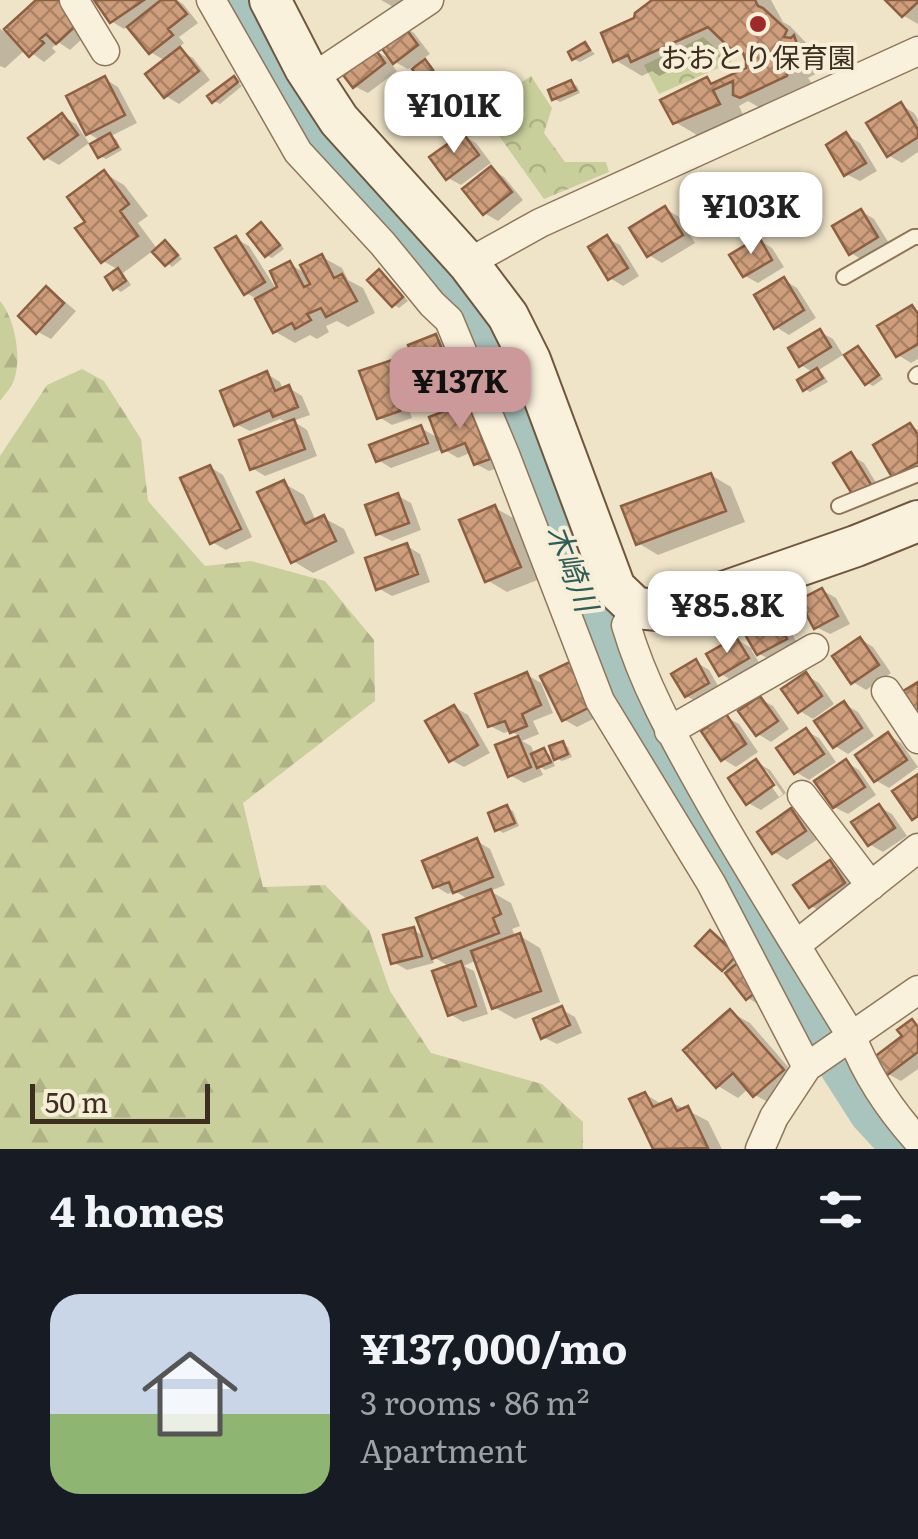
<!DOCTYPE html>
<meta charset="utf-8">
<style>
body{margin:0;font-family:Literata,"Noto Sans JP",serif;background:#20242c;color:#f1f3f6;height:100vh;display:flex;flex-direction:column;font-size:38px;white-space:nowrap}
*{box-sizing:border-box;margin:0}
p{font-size:32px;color:#9ea1a6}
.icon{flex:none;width:55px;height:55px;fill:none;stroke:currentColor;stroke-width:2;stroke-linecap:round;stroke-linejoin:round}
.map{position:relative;height:1149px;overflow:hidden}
.side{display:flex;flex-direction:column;background:#171b24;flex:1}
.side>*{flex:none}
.scale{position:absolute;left:30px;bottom:25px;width:180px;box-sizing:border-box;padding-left:10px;border:5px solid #3d2e20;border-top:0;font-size:28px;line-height:35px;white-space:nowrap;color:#3d2e20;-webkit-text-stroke:8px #f7eed8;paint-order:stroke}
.price{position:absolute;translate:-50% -85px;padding:0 22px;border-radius:20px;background:#fff;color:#222;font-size:32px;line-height:65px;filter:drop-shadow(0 2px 5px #0008)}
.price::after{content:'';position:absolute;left:50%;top:60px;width:30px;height:22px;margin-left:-15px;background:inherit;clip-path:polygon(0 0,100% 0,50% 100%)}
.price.current{background:#cc999b;color:#111}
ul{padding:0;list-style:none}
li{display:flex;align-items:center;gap:30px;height:250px;padding:0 50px}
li+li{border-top:2px solid #363941}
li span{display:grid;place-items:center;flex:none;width:280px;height:200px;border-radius:30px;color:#555}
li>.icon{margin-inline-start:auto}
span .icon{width:120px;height:120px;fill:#fffc;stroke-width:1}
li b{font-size:42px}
h2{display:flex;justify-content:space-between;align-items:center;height:120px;padding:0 50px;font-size:42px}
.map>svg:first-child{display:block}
.forest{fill:url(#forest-firs)}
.park{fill:url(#park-crowns)}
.shadow{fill:#0003;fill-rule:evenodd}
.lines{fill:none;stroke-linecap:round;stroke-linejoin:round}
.river{stroke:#a9c4bc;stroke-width:42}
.building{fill:url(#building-cross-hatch);stroke:#8d5f41;stroke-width:2.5}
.lane-casing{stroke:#8d765c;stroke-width:18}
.street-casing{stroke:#8d765c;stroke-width:31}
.secondary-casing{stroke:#6f573f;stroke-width:44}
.lane{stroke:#faf1dc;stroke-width:14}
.street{stroke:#faf1dc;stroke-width:28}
.secondary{stroke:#faf1dc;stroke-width:40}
.poi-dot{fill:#9e2a2b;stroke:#f7eed8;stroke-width:4}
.labels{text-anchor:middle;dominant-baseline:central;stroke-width:8;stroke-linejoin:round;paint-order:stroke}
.poi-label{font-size:28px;fill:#3d2e20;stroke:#f7eed8}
.water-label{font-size:30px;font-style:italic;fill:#2f5d5a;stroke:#f7eed8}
</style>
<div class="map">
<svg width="918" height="1149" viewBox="0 0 918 1149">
<defs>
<pattern id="forest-firs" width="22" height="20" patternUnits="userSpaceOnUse" patternTransform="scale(2.5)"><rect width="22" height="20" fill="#c9cf9b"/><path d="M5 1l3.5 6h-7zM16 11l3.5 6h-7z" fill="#aeb285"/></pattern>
<pattern id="park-crowns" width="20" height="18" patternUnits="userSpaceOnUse" patternTransform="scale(2.5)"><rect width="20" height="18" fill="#c9cf9b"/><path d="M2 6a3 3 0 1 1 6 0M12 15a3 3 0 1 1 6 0" fill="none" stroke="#aeb285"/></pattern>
<pattern id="building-cross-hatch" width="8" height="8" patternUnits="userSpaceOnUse" patternTransform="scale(2.5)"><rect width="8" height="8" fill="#cf9f7d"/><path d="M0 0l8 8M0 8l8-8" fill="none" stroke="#a98266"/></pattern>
</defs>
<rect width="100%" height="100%" fill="#f0e4c8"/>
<path class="forest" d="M0 301C15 319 22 357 14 380 12 387 4 395 0 401Z
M82 369 104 381 141 439 148 501 205 566 251 561 325 581 374 640 375 701 243 803 263 887 325 885 369 930 390 991 431 1053 542 1084 583 1122V1149H0V456L47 385Z"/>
<path class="park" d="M703 37 732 62 659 94 644 65Z
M531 76 552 108 544 133 565 162H606L609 172 544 199 480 109Z"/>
<path class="shadow" d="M40 0 92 30 70 50 58 42 52 48 56 52 44 62 26 49 5 68 0 66V29L5 32Z
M97 0H159L161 3 165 0H177L183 4 198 23 179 37 184 43 177 49 193 58 210 80 179 104 166 96V61L150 52 129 26 124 29 111 21Z
M381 0H403L397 9Z
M685 0H771L783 22 790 26 812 49 821 54 825 69 808 78 813 85 762 109 748 101 739 106 745 119 702 138 675 122 707 80 716 85 749 69 746 56 729 44 659 76 652 71 642 76 615 60Z
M889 0H918V24L904 16Z
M401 25 414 33 430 54 421 60 431 65 437 74 428 81 413 66 408 69 386 57 397 71 368 93 354 86 373 49 394 62Z
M585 45 595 54 580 62 574 59Z
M105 79 118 87 137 123 111 136 116 139 122 150 106 159 100 156 101 141 88 133Z
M234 79 242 86 220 104 214 101Z
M430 83 444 91 459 107 433 131 419 123Z
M571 83 577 86 580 93 560 102 554 99Z
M901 105 914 113 918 119V152L902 163 888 155Z
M62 116 76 124 89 143 59 165 45 157Z
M846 135 860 143 877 171 860 181 846 174Z
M463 136 476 143 491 163 461 185 448 178Z
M491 169 504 177 523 200 498 221 484 213Z
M104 173 124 185 148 216 138 223 158 250 171 247 182 259 172 267 154 250 123 273 131 285 121 292 115 288 119 270 103 261 88 222Z
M703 189 716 197 734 226 719 236 705 228Z
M666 209 679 217 695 243 662 263 649 255Z
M861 211 874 219 890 245 864 261 851 253Z
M262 225 267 228 284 249 272 258 266 255Z
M607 238 620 245 639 276 623 286 610 278Z
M236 239 249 246 282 298 290 264 308 275 322 257 342 268 348 280 363 288 375 313 348 327 337 321 326 326 329 332 317 339 310 335 295 343 274 331 259 300 246 293Z
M759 240 772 248 784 267 758 283 745 276Z
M385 276 408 301 399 308 394 305Z
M784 280 797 288 816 318 789 335 776 327Z
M46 289 59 297 76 311 51 339 38 332Z
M912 307 918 311V359L911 363 898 355Z
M820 332 833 339 843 355 817 371 823 374 828 382 810 392 805 389 814 373 801 365Z
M436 337 449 344 464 383 440 392 426 385Z
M858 349 864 352 883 379 873 386 867 383Z
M394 361 408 369 419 399 407 404 412 418 392 425 379 417Z
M267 374 280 382 283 390 289 388 302 396 310 415 293 421 307 430 317 456 265 476 252 468 289 424 280 419 250 431 236 424Z
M468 405 481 412 502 466 489 471 476 464 472 452 458 458 443 449 391 468 378 460 421 428 440 439Z
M910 426 918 430V477L908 483 894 475Z
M851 455 864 463 883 494 869 503 856 495Z
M210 467 223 475 252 537 226 550 212 542Z
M711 475 731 487 745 522 658 555 638 543Z
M283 483 304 495 316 521 324 518 344 529 355 553 313 573 293 561Z
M398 496 411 503 421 530 392 541 378 534Z
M495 508 515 519 540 579 507 592 487 580Z
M407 546 420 554 430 582 392 596 378 588Z
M822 590 836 598 850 624 830 634 816 627Z
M773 617 786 624 799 646 772 661 751 649 761 666 734 682 721 674 736 639 758 652Z
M860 639 873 647 891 673 866 690 853 682Z
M696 662 709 670 721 691 700 703 686 696Z
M527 675 541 683 553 713 533 721 539 734 522 741 531 746 535 755 544 751 550 755 555 766 545 770 539 766 543 775 524 783 510 775 499 746 521 737 510 731 504 733 490 726Z
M806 675 819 683 834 704 813 719 800 711Z
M543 677 603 714 577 727 563 719Z
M760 699 773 706 789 729 771 742 758 734Z
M844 704 858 712 874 736 848 754 835 746Z
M454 707 468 715 490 753 464 767 451 760Z
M726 717 739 724 758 752 736 767 723 759Z
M806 731 819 738 836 762 809 780 796 772Z
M888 735 901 743 918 767 889 788 875 780Z
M562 744 568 747 572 757 562 761 556 758Z
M756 762 770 770 786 793 761 810 748 803ZM760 770H766L783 794 779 797Z
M846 762 859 770 876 795 848 814 834 807Z
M879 807 892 814 907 836 883 852 869 844Z
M507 808 513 811 519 826 503 833 497 829Z
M791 811 805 819 818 839 787 860 774 852Z
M477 841 490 849 505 885 490 891 511 903 520 926 512 929 516 937 520 936 540 948 560 1002 515 1019 494 1007 477 960 464 966 474 971 488 1014 463 1022 450 1014V967L432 956 434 963 407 970 393 962 413 930 426 937 469 900 455 891 448 894 435 886Z
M830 863 843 870 857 891 824 913 811 906Z
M711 933 724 941 749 963 761 1006 748 998 730 972 724 969Z
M561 1009 575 1017 582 1033 557 1044 543 1037Z
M730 1012 750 1023 802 1083 775 1106 755 1095 749 1088 738 1098 718 1086Z
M912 1022 918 1026V1069L901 1081 888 1074Z
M645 1094 663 1105 671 1102 708 1121 722 1149H656L632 1101Z"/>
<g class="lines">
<path class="river" d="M234 0 288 102 364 209 389 224 424 260 468 312 504 385 531 462 592 615 655 754 824 1041 870 1113 903 1149"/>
</g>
<path class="building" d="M36 0H61L81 21 56 44 46 34 40 39 44 43 29 57 4 29Z
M94 0H144L110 23Z
M161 0H175L187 14 168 29 173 35 149 54 127 27Z
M652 0H755L758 6 763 8 787 30 784 37 791 38 794 35 800 53 784 62 787 68V76L740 98 733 95V81L713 90 720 104 673 124 660 100 707 77 711 84 746 68V61L743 53 734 52 708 27 631 62 628 55 613 62 601 33 634 18 635 13Z
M885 0H918V2L902 17Z
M401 22 418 45 393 64 376 40Z
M585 42 590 50 572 60 568 52Z
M373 46 385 63 353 88 340 71Z
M180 47 199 71 164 98 145 74Z
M425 59 433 70 421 80 412 69Z
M105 76 125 115 86 135 66 96Z
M234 76 238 82 212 103 207 96Z
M430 80 447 99 418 125 401 107Z
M571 80 576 90 552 100 548 90Z
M901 102 918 130V137L887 157 866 123Z
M62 113 78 135 44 159 28 138Z
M846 132 866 163 844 176 826 145Z
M110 133 118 147 98 158 90 144Z
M463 133 479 155 446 180 429 157Z
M491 166 512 192 483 215 462 189Z
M104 170 129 204 120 211 138 236 101 263 75 228 85 222 67 197Z
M703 186 723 219 704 230 684 198Z
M665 206 683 235 647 257 629 228Z
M861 209 878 237 849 255 832 226Z
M261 222 280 245 265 257 247 234Z
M607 235 628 268 608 280 588 247Z
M236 236 265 282 244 295 215 248Z
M759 237 772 260 743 277 729 255Z
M165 240 178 255 165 266 152 252Z
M322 254 334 278 342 274 357 301 326 317 321 308 307 314 311 320 295 329 292 323 273 333 255 299 277 287 270 271 290 261 304 287 310 284 300 265Z
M118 268 126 281 113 290 105 277Z
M379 269 403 297 392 307 367 280Z
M784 277 804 310 774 329 754 295Z
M46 286 64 303 36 334 18 316Z
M912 305 918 314V344L896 357 877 326Z
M820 329 831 347 799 367 788 348Z
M436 334 452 376 424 387 408 345Z
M858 346 879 375 865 385 844 355Z
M395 359 407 392 395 396 400 411 377 419 359 371Z
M817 368 823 378 803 391 797 380Z
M267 371 275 391 289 385 298 407 273 417 270 410 234 426 220 391Z
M468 402 490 459 474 465 465 443 442 452 429 417Z
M294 419 305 449 250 470 239 440Z
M910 423 918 435V462L892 477 873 445Z
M421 425 428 443 376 462 369 445Z
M851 452 872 486 854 497 833 463Z
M210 465 241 529 210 544 180 478Z
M711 473 726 511 636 545 621 506Z
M284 480 305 524 324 515 336 541 291 563 257 492Z
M398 493 409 523 376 535 365 505Z
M495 505 521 567 485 582 459 520Z
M407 543 418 574 376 590 365 558Z
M822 588 838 616 814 629 799 600Z
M773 614 787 639 757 655 743 631Z
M736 637 749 658 719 676 706 654Z
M860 637 879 665 851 684 832 656Z
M696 659 709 683 685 697 671 674Z
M570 662 592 706 562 721 540 676Z
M527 672 541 705 522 714 527 726 510 733 505 721 488 727 475 694Z
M806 672 822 696 798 713 781 689Z
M918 682V722L900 693Z
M760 696 778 721 756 736 738 711Z
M844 701 862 728 833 748 814 721Z
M454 705 478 745 449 762 425 721Z
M726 714 746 744 721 761 701 731Z
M806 728 824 754 794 774 776 748Z
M888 732 907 760 874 782 855 755Z
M518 736 531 767 508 777 495 745Z
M563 741 568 754 554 760 549 746Z
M544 748 551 762 537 768 531 754Z
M756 759 774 785 746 805 728 778Z
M846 759 865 787 833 808 814 781Z
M918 774V816L912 820 892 791Z
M879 804 895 828 868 846 851 822Z
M507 805 515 823 495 831 488 813Z
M791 808 806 831 772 854 757 832Z
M477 838 493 877 453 893 449 882 433 888 422 861Z
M830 860 845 883 809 908 793 885Z
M491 889 501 914 493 918 499 933 432 959 416 918Z
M414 927 422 956 391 964 383 935Z
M710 930 737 955 722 971 695 946Z
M520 933 541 991 492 1009 471 951Z
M461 961 476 1006 448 1016 432 971Z
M740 961 761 988 746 1000 725 973Z
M562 1006 570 1025 541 1039 533 1019Z
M730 1009 784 1070 753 1097 733 1073 716 1088 683 1050Z
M912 1019 918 1027V1052L886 1076 873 1058 902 1036 897 1030Z
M645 1092 653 1107 671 1099 677 1111 688 1106 708 1148 653 1149 629 1099Z"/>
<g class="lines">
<defs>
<path id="lane" d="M844 277 914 237H918
M916 376 918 374
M839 506 918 474"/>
<path id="street" d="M74 0 105 51
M211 0 298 152 383 244 432 304 449 320 506 457 600 701 711 883 807 1067
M311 79 429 0
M468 263 540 223 918 51
M636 608 626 625C645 690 679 747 712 806 757 884 805 960 852 1037 867 1076 890 1110 918 1141
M886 691 918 739
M669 731 814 648
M802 795 871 886
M796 945 918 848
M760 1149 774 1117 807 1067 918 990"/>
<path id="secondary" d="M270 0 305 68 339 120 468 263 508 316 530 360 615 588 636 608 669 611 856 546 918 521"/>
</defs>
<use href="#lane" class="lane-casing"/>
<use href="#street" class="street-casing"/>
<use href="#secondary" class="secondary-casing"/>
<use href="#lane" class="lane"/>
<use href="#street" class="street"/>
<use href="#secondary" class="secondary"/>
</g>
<circle class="poi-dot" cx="758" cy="24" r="10"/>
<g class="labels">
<g class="poi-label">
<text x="758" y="56">おおとり保育園</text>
</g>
<g class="water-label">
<text transform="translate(574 567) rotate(69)">木崎川</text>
</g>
</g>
</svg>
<div class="scale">50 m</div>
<b class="price" style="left:454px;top:156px">¥101K</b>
<b class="price" style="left:751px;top:257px">¥103K</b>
<b class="price current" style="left:460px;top:432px">¥137K</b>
<b class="price" style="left:727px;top:656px">¥85.8K</b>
</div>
<section class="side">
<h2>4 homes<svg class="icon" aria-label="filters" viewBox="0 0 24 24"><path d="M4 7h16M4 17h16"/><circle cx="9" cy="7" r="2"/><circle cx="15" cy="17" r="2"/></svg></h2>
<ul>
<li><span style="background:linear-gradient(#c9d6e8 60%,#8fb573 0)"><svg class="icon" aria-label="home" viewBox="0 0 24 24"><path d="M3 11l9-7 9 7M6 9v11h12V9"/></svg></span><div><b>¥137,000/mo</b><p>3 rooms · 86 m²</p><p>Apartment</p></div></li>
</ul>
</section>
